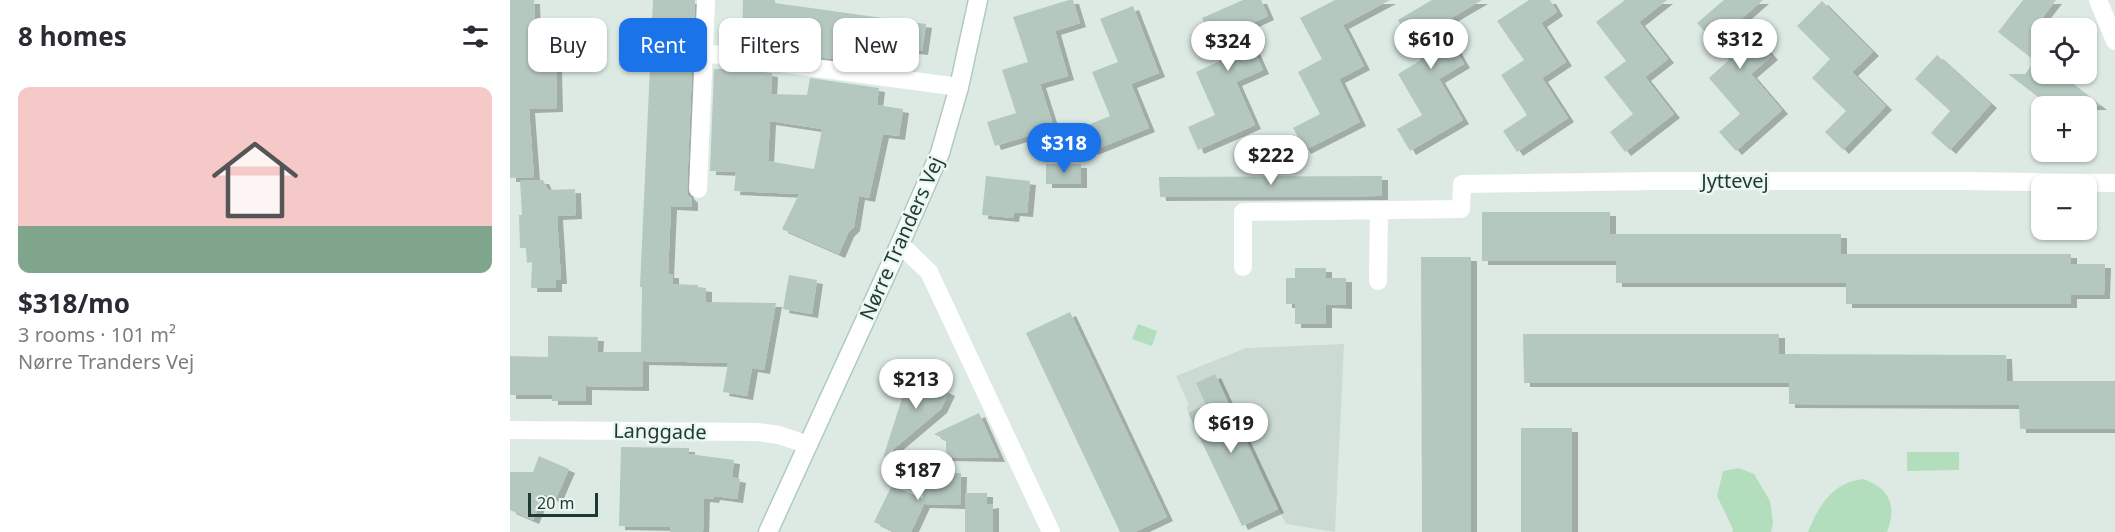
<!DOCTYPE html>
<meta charset="utf-8">
<style>
body{margin:0;font-family:"Noto Sans",sans-serif;background:#f2f2f3;color:#2b2b33;height:100vh;display:flex;flex-direction:column;font-size:22px;white-space:nowrap}
*{box-sizing:border-box;margin:0}
p{font-size:20px;color:#7c7c81}
.icon{flex:none;width:33px;height:33px;fill:none;stroke:currentColor;stroke-width:2;stroke-linecap:round;stroke-linejoin:round}
.map{position:relative;flex:1;overflow:hidden}
.details{display:flex;flex-direction:column;background:#fff;width:510px}
.details>*{flex:none}
.guide{position:absolute;left:18px;top:18px;width:570px;height:54px;display:flex;gap:12px}
.buttons{position:absolute;left:1521px;top:18px;display:grid;gap:12px}
.buttons a{display:grid;place-items:center;width:66px;height:66px;border-radius:12px;background:#fff;box-shadow:0 2px 4px #0004;font-size:30px}
.scale{position:absolute;left:18px;bottom:15px;width:70px;box-sizing:border-box;padding-left:6px;border:3px solid #1d3b32;border-top:0;font-size:16px;line-height:21px;white-space:nowrap;color:#1d3b32;-webkit-text-stroke:4px #edf7f2;paint-order:stroke}
.price{position:absolute;translate:-50% -51px;padding:0 14px;border-radius:21px;background:#fff;color:#222;font-size:20px;line-height:39px;filter:drop-shadow(0 2px 3px #0008)}
.price::after{content:'';position:absolute;left:50%;top:36px;width:18px;height:14px;margin-left:-9px;background:inherit;clip-path:polygon(0 0,100% 0,50% 100%)}
.price.current{background:#1a73e8;color:#fff}
ul{padding:0;list-style:none}
li{display:grid;align-content:center;gap:12px;height:318px;padding:0 18px}
li+li{border-top:2px solid #e1e1e2}
li span{display:grid;place-items:center;height:186px;border-radius:12px;color:#555}
li>.icon{margin-inline-start:auto}
span .icon{width:108px;height:108px;fill:#fffc;stroke-width:1}
li b{font-size:26px}
h2{display:flex;justify-content:space-between;align-items:center;height:72px;padding:0 18px;font-size:26px}
.pill{padding:0 21px;border-radius:12px;background:#fff;box-shadow:0 2px 4px #0004;font-size:21px;line-height:54px}
.pill.current{background:#1a73e8;color:#fff}
main{display:flex;flex:1;min-height:0}
.map>svg:first-child{display:block}
.built{fill:#cbdad3}
.green{fill:#b3debd}
.building{fill:#b5c8bf;fill-rule:evenodd;filter:url(#shadow)}
.lines{fill:none;stroke-linecap:round;stroke-linejoin:round}
.secondary-casing{stroke:#afcbc0;stroke-width:21}
.street{stroke:#fff;stroke-width:18}
.secondary{stroke:#fff;stroke-width:18}
.labels{text-anchor:middle;dominant-baseline:central;stroke-width:5;stroke-linejoin:round;paint-order:stroke}
.street-label{font-size:20px;fill:#1d3b32;stroke:#edf7f2}
</style>
<main>
<section class="details">
<h2>8 homes<svg class="icon" aria-label="filters" viewBox="0 0 24 24"><path d="M4 7h16M4 17h16"/><circle cx="9" cy="7" r="2"/><circle cx="15" cy="17" r="2"/></svg></h2>
<ul>
<li><span style="background:linear-gradient(#f6c9c9 75%,#7fa58c 0)"><svg class="icon" aria-label="home" viewBox="0 0 24 24"><path d="M3 11l9-7 9 7M6 9v11h12V9"/></svg></span><div><b>$318/mo</b><p>3 rooms · 101 m²</p><p>Nørre Tranders Vej</p></div></li>
</ul>
</section>
<div class="map">
<svg width="1605" height="532" viewBox="0 0 1605 532">
<defs>
<filter id="shadow"><feDropShadow dx="6" dy="4" stdDeviation="0" flood-color="#0004"/></filter>
</defs>
<rect width="100%" height="100%" fill="#ddeae4"/>
<path class="built" d="M834 344 825 532 776 524 757 487 722 504 676 407 679 405 666 376 736 348Z"/>
<path class="green" d="M628 324 647 331 642 346 622 339Z
M1397 452H1449V470L1397 471Z
M1229 468 1244 474 1260 501 1263 523 1261 532H1222L1223 529 1207 496 1213 471Z
M1353 479C1380 488 1387 506 1377 532H1298C1309 505 1322 483 1353 479Z"/>
<path class="building" d="M0 0H24L25 29H21L22 68 46 67 47 108 19 109 24 177 0 178Z
M143 0H185L177 189 178 195 182 199V207L161 206 158 274H163V284L188 285V287L196 288V302L266 303 254 370 242 368 237 396 213 392 218 363 133 361V387L76 386V401H42V395H0V356L38 357V336L88 337 87 352H131L132 287H130Z
M233 0H265V3L416 24 412 51 386 48 383 67 232 47Z
M559 0H563L570 23 545 31 558 76 530 84 544 128 485 146 477 122 506 113 492 70 518 62 503 17Z
M733 0H751L758 16 734 27 753 70 726 82 745 125 688 150 678 127 705 115 686 72 710 61 692 18Z
M825 0H880L833 25 854 66 829 79 850 122 795 150 783 128 810 114 788 72 812 59 790 18Z
M922 0H972L931 24 954 64 929 79 953 120 900 151 887 129 912 115 888 74 911 60 888 20Z
M1019 0H1040L1047 12 1031 23 1056 62 1032 78 1058 118 1007 152 993 131 1017 115 991 75 1014 60 987 21Z
M1115 0H1157L1129 22 1158 59 1135 77 1164 114 1115 152 1100 132 1123 114 1094 77 1116 61 1086 22Z
M1214 0H1253L1230 20 1262 56 1241 74 1272 110 1226 151 1209 132 1230 114 1199 78 1219 60 1187 23Z
M1513 0H1546L1532 18V74H1550L1591 106H1540L1498 74H1515L1525 61 1488 32Z
M1312 1 1363 52 1342 72 1376 106 1333 150 1315 132 1336 111 1302 78 1320 59 1287 26Z
M623 6 649 73 621 84 639 128 582 151 573 127 600 116 582 72 608 62 590 19Z
M1427 55 1481 104 1440 150 1421 133 1440 111 1405 79Z
M204 69H232L262 73 261 94 297 95 300 78 369 88 367 105 393 109 389 136 373 134 359 198 349 196 344 227 338 233 329 254 272 229 289 194 224 191 226 172 200 171ZM260 121 312 129 304 169 258 161Z
M536 164H571V184H536Z
M476 176 520 181 517 213 504 212 503 218 472 215Z
M872 176V196L650 197 649 177Z
M33 180 38 190 65 189 66 215 47 216 51 280H46V288H21L22 262 17 263 16 248H10L9 215H12L10 181Z
M972 212H1100V234H1331V254H1561V264H1595L1594 295H1561V304H1336V283H1106V261H972Z
M911 257H961V532H912Z
M785 268H816V278H836V305L816 304V324H785V304H776V278H785Z
M279 275 307 280 302 314 273 309Z
M560 312 657 517 625 532H610L516 333Z
M1013 334H1269V354L1496 355 1497 381H1605V429H1510L1509 405 1279 404V383H1014Z
M705 374 768 509 732 526 678 413 696 405 686 383Z
M404 375 439 392 431 409 373 458 395 389 397 390Z
M469 413 489 458 436 457V440L424 434Z
M1011 428H1062V532H1011Z
M111 447 179 448V454L224 460 222 477 230 479 227 499 204 496 203 499 194 498 193 532H160V527L109 526Z
M29 456 59 469 46 499 34 494 23 520 0 510V472H23Z
M417 473H451L450 505 414 504 401 532H385L364 522 382 485 413 499V475H417Z
M455 493H477V505L483 504V532H455Z"/>
<g class="lines">
<defs>
<path id="secondary" d="M258 532 390 244 430 153 449 87 468 0"/>
</defs>
<use href="#secondary" class="secondary-casing"/>
<path class="street" d="M1588 0 1605 41
M194 53 449 87
M188 189 196 0
M390 244 419 272 541 532
M733 267V212L951 209 952 184 1146 181H1454L1605 183
M868 281 869 210
M0 430 248 432 269 435 298 445"/>
<use href="#secondary" class="secondary"/>
</g>
<g class="labels">
<g class="street-label">
<text x="1225" y="180">Jyttevej</text>
<text transform="translate(391 238) rotate(-66)">Nørre Tranders Vej</text>
<text transform="translate(150 431) rotate(1)">Langgade</text>
</g>
</g>
</svg>
<div class="buttons">
<a><svg class="icon" aria-label="locate" viewBox="0 0 24 24"><circle cx="12" cy="12" r="6"/><path d="M12 2v4M12 18v4M2 12h4M18 12h4"/></svg></a>
<a>+</a>
<a>−</a>
</div>
<div class="scale">20 m</div>
<b class="price" style="left:921px;top:70px">$610</b>
<b class="price" style="left:1230px;top:70px">$312</b>
<b class="price" style="left:718px;top:72px">$324</b>
<b class="price current" style="left:554px;top:174px">$318</b>
<b class="price" style="left:761px;top:186px">$222</b>
<b class="price" style="left:406px;top:410px">$213</b>
<b class="price" style="left:721px;top:454px">$619</b>
<b class="price" style="left:408px;top:501px">$187</b>
<div class="guide">
<a class="pill">Buy</a>
<a class="pill current">Rent</a>
<a class="pill">Filters</a>
<a class="pill">New</a>
</div>
</div>
</main>
